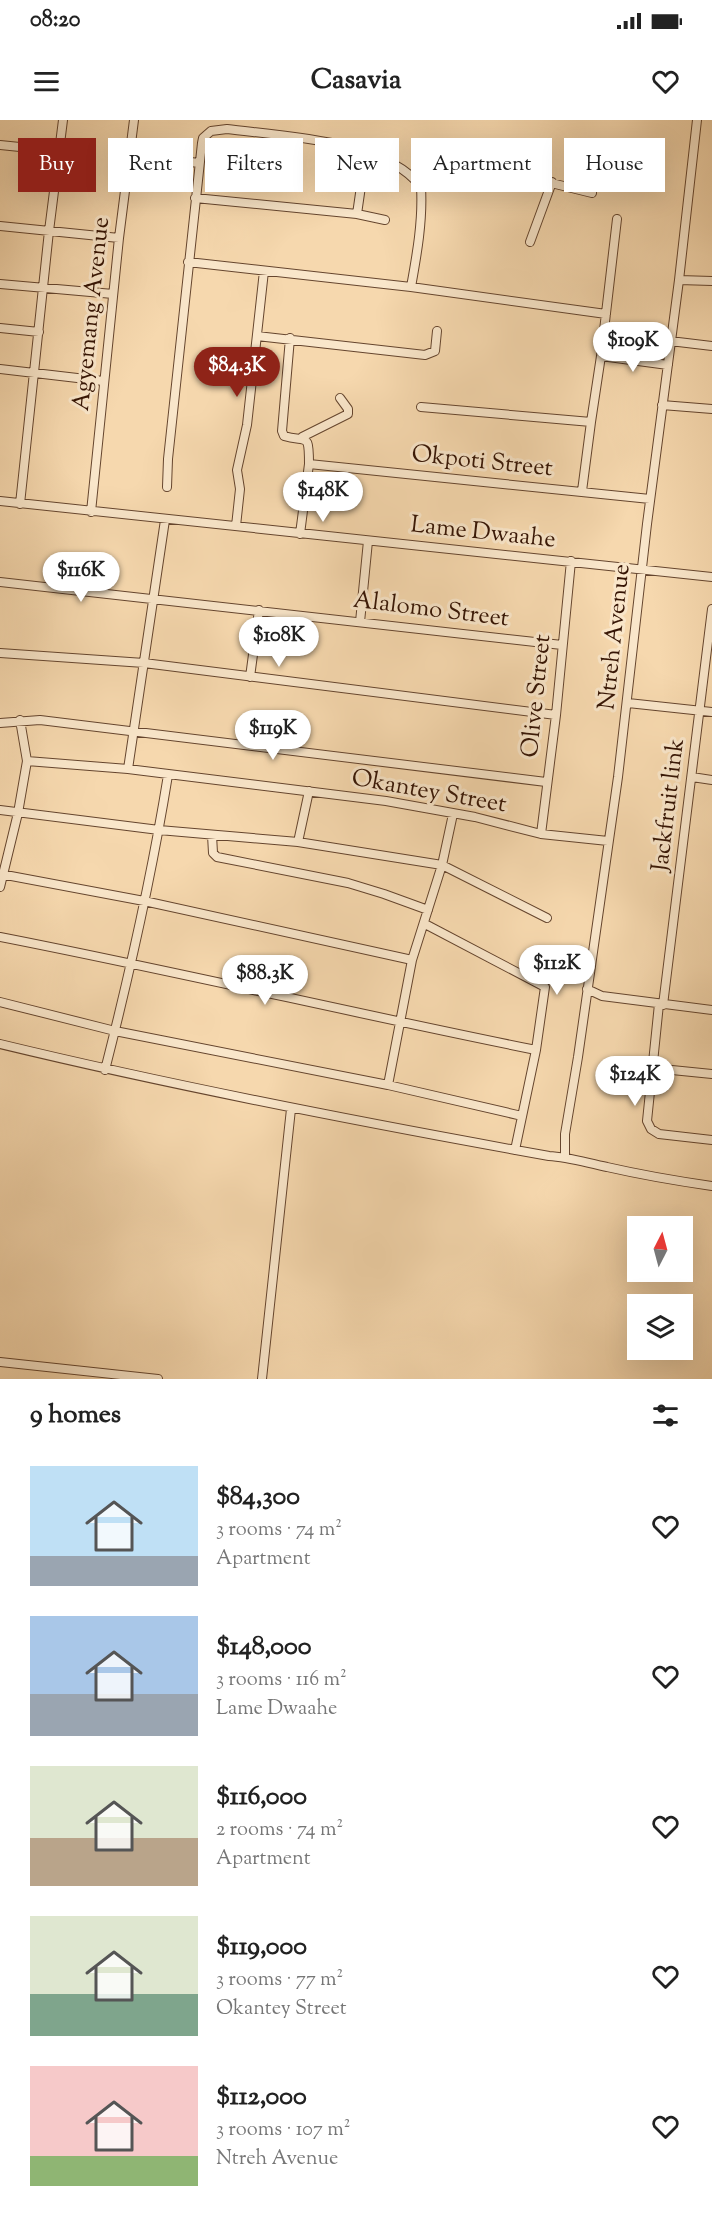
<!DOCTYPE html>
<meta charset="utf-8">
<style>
body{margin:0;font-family:"Sorts Mill Goudy",serif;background:#f6f6f6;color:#222;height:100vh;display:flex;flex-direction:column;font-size:22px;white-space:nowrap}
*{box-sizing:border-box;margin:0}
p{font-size:20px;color:#767676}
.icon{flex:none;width:33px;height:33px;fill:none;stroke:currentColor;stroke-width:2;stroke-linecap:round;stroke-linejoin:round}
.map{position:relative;height:1259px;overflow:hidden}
.panel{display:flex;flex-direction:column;background:#fff;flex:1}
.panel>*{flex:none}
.top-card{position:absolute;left:18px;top:18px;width:676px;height:54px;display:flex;gap:12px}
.needle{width:39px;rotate:6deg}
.tools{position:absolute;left:627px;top:1096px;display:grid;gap:12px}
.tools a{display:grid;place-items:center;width:66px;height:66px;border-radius:0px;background:#fff;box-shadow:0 6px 24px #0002;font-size:30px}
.price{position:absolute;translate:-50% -51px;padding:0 14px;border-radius:21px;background:#fff;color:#222;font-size:20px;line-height:39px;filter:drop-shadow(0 2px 3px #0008)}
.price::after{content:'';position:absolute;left:50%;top:36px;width:18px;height:14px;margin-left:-9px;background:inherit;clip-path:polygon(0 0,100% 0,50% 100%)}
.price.active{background:#8f2418;color:#fff}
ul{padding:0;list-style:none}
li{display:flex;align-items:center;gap:18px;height:150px;padding:0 30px}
li span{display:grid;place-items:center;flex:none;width:168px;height:120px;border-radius:0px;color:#555}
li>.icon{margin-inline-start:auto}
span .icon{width:72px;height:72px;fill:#fffc;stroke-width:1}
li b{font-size:26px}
h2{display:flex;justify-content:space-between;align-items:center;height:72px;padding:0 30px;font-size:26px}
.pill{padding:0 21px;border-radius:0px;background:#fff;box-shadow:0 6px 24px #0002;font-size:21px;line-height:54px}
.pill.active{background:#8f2418;color:#fff}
.status{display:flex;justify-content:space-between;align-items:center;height:42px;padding:0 30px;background:#fff;direction:ltr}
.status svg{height:16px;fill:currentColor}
header{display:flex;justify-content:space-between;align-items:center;height:78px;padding:0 30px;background:#fff;font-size:27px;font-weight:700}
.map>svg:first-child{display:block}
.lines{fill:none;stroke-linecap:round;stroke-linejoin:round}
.minor-casing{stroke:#65452e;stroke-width:10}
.minor{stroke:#f9e6ca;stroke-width:8}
.labels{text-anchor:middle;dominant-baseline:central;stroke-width:6;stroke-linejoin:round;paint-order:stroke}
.street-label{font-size:24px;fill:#351404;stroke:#f9e6ca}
</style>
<div class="status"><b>08:20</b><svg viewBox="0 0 49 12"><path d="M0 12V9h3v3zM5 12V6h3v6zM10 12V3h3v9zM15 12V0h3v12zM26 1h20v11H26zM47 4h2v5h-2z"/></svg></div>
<header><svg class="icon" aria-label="menu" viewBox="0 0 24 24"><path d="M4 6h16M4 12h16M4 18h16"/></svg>Casavia<svg class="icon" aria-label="heart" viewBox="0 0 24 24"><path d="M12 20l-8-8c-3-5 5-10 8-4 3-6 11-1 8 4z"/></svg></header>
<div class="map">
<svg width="712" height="1259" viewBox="0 0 712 1259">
<rect width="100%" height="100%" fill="#f6d8ae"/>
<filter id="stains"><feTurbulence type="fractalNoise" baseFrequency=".00333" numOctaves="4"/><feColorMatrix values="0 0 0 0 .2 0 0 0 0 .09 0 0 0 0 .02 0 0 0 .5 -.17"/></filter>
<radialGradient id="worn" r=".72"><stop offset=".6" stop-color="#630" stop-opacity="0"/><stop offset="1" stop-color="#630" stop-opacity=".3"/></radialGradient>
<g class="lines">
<defs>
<path id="minor" d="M0 25 59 31
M130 35 199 43
M421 67 501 60 535 59 592 73
M195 78 357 94 366 32
M357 94 385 100
M0 106 119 118
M530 122 552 62
M188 142 411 167 606 194
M679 160 712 161
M0 164 113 174
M0 208 39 212
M257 216 425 235 435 231 437 211
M290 218 282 311 284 316C307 323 309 311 309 344
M670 221 712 226
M601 236 668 245
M0 249 103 261
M662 285 712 289
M421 287 591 302
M302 317 348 294V289L340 278
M167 367 168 339 202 23 203 18 211 11 227 9C282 16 387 20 421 67 423 100 417 134 411 167
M582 371 591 302 601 236 617 99
M0 381 712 457
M20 384 49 111 63 0
M91 392 119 118 134 0
M236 406 240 369 237 350 247 305 264 151
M300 414 309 344 650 379
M0 462 562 525
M360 502 368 421
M0 533 144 543 556 595
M250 557 259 490
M628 583 712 592
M0 603 40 600 546 662
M27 641 128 649 386 681 475 697 541 714 608 721
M128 649 165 400
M692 657 712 660
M0 690 159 710 298 722 442 745 547 798
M541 714 556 595 571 441
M212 715 213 733 217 737 348 763 384 774 428 790
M298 722 309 671
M0 754 144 781 412 840
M0 767 18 693 27 641 20 600
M425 804 545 867 536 930 515 1030
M0 817C179 852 357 894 536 930
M587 869 602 876 712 890
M0 882 115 911 388 965 522 996
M659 884 647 1001 651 1009 659 1014 712 1020
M663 885 712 489
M0 924C182 968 365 1003 549 1036 568 1037 587 1043 607 1047 642 1055 677 1061 712 1066
M652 948 712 954
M105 950C130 852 152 754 168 655
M388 965 412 840 442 745 453 694
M565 1036V1014L578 937 618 657 647 404 679 160 697 0
M0 1242 158 1259
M262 1259 291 989"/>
</defs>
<use href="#minor" class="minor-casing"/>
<use href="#minor" class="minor"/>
</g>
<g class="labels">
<g class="street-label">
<text transform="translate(92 194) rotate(-84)">Agyemang Avenue</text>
<text transform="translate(482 342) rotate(6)">Okpoti Street</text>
<text transform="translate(483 413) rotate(6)">Lame Dwaahe</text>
<text transform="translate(431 490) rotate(7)">Alalomo Street</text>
<text transform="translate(615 517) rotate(-84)">Ntreh Avenue</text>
<text transform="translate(537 576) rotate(-84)">Olive Street</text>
<text transform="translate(429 672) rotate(10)">Okantey Street</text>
<text transform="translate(669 685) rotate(-83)">Jackfruit link</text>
</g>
</g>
<rect width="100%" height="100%" filter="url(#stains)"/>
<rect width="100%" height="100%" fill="url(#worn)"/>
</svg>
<div class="tools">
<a><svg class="needle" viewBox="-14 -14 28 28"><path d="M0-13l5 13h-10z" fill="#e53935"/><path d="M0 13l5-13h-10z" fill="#767676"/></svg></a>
<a><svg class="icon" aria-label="layers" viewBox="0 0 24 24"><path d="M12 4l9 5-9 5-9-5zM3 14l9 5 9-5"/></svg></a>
</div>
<b class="price" style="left:633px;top:253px">$109K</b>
<b class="price active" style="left:237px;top:278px">$84.3K</b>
<b class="price" style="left:323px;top:403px">$148K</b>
<b class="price" style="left:81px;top:483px">$116K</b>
<b class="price" style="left:279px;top:548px">$108K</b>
<b class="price" style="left:273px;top:641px">$119K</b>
<b class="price" style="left:557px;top:876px">$112K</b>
<b class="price" style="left:265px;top:886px">$88.3K</b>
<b class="price" style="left:635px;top:987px">$124K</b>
<div class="top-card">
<a class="pill active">Buy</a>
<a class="pill">Rent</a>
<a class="pill">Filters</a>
<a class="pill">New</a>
<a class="pill">Apartment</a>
<a class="pill">House</a>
</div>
</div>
<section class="panel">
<h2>9 homes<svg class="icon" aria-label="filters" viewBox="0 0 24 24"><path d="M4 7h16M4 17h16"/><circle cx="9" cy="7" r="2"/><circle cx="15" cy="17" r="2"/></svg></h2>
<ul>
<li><span style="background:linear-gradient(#bfe0f5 75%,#9aa5b1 0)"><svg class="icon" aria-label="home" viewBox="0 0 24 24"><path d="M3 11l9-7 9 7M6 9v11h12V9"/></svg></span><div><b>$84,300</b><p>3 rooms · 74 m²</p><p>Apartment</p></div><svg class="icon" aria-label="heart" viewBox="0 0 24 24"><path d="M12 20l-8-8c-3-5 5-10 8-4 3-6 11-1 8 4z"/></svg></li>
<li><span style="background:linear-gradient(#a9c7e8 65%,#9aa5b1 0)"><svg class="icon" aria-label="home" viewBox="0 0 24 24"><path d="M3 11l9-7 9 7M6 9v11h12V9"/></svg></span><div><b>$148,000</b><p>3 rooms · 116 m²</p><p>Lame Dwaahe</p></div><svg class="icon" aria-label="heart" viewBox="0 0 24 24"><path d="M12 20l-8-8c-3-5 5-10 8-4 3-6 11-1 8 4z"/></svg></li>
<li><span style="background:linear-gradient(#dfe7d0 60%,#b9a48a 0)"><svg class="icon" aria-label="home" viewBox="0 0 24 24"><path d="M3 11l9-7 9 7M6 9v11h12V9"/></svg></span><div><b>$116,000</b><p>2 rooms · 74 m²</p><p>Apartment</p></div><svg class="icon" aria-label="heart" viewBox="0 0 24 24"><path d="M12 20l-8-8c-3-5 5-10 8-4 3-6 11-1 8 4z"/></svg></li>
<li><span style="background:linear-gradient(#dfe7d0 65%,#7fa58c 0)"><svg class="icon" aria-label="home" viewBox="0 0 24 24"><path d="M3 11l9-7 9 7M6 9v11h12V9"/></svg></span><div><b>$119,000</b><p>3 rooms · 77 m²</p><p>Okantey Street</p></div><svg class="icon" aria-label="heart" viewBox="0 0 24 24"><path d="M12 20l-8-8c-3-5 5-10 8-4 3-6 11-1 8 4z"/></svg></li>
<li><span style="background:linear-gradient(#f6c9c9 75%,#8fb573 0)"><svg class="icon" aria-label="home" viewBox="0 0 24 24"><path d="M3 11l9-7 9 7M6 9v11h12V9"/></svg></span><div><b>$112,000</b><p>3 rooms · 107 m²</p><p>Ntreh Avenue</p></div><svg class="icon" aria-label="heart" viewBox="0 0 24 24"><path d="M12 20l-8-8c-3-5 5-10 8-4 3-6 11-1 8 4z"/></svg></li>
</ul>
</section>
